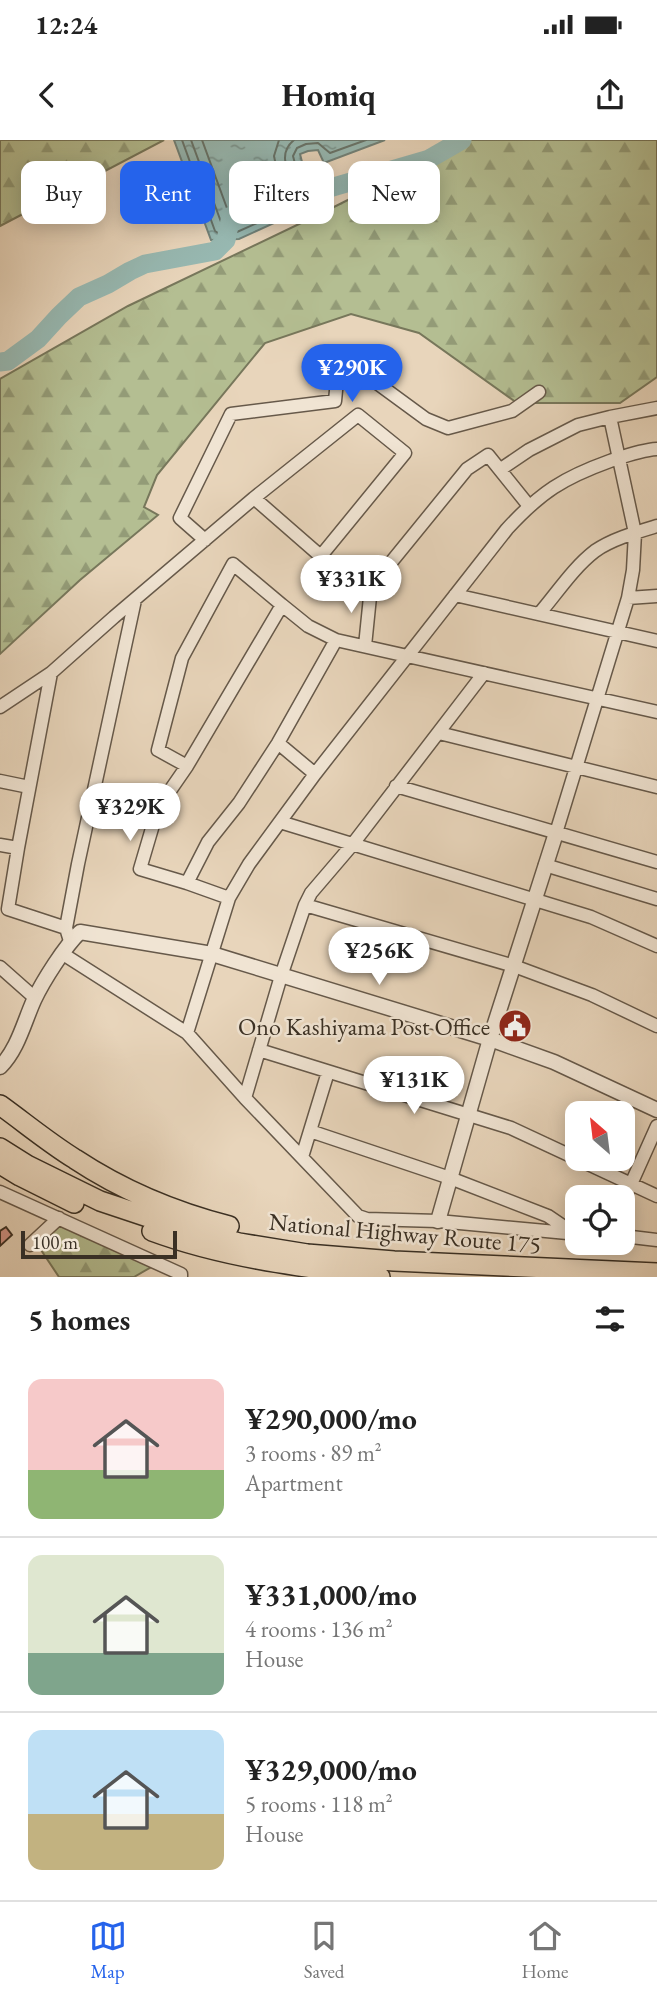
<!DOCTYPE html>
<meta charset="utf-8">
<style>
body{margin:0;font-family:"EB Garamond",serif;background:#f6f6f6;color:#222;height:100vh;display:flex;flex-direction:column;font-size:26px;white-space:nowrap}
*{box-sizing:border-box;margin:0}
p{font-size:23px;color:#767676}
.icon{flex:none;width:38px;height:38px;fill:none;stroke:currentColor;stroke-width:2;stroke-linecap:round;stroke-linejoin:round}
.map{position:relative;height:1137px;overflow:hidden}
.drawer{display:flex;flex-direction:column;background:#fff;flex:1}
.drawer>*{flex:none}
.hud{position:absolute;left:21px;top:21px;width:616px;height:63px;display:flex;gap:14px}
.needle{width:46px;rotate:332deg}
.controls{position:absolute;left:565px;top:961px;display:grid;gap:14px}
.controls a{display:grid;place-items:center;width:70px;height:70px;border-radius:14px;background:#fff;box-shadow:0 4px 18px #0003;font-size:35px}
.scale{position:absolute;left:21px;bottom:18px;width:156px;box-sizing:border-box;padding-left:7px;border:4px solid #3a3024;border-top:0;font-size:19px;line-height:24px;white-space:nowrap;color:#3a3024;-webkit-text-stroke:5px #f0e4d3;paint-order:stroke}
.price{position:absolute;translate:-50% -60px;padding:0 16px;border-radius:24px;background:#fff;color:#222;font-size:23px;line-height:46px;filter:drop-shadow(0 2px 4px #0008)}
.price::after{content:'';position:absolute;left:50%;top:42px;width:21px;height:16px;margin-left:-10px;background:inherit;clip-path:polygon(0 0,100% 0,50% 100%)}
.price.on{background:#2563eb;color:#fff}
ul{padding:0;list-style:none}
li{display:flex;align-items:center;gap:21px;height:175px;padding:0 28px}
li+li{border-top:2px solid #e0e0e0}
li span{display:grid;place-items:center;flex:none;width:196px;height:140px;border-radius:14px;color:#555}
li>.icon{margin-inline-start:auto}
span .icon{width:84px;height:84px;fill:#fffc;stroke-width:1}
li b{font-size:30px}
h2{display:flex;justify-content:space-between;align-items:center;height:84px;padding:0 28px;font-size:30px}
.tag{padding:0 24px;border-radius:14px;background:#fff;box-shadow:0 4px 18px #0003;font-size:24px;line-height:63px}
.tag.on{background:#2563eb;color:#fff}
.status{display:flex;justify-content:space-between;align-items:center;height:49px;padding:0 35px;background:#fff;direction:ltr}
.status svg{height:19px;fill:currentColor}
header{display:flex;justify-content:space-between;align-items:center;height:91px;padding:0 28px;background:#fff;font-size:32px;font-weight:700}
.tabs{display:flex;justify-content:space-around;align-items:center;height:98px;border-top:2px solid #e0e0e0;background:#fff;font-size:19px;color:#767676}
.tabs a{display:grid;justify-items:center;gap:4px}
.tabs .on{color:#2563eb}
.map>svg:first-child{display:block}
.forest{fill:url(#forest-firs);stroke:#77775b;stroke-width:2}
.water{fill:url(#water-ripples);stroke:#728279;stroke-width:2}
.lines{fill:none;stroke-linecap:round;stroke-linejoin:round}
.shore{stroke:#68746a;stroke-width:2}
.river{stroke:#97b8b1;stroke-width:19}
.building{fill:#d29588;stroke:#3a3024;stroke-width:2}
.minor-casing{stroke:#66594a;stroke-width:15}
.tertiary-casing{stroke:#66594a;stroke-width:17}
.trunk-casing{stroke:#3a3024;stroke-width:22}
.minor{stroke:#f0e4d3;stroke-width:12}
.tertiary{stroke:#f0e4d3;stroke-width:14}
.trunk{stroke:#e8d5bb;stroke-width:19}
.labels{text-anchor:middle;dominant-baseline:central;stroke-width:5;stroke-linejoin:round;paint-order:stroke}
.poi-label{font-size:24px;fill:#3a3024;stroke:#f0e4d3;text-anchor:end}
.street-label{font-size:24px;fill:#3a3024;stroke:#f0e4d3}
</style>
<div class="status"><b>12:24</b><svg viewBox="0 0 49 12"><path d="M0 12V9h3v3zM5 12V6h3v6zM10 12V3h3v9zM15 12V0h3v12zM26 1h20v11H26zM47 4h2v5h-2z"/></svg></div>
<header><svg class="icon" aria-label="back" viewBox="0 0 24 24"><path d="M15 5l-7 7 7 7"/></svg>Homiq<svg class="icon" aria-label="share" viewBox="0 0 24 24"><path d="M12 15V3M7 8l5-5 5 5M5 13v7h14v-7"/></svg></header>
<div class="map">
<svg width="657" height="1137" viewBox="0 0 657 1137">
<defs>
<pattern id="forest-firs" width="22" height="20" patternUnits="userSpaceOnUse" patternTransform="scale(1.75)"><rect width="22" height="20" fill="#b4be92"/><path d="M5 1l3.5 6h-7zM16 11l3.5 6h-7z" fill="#939b77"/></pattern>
<pattern id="water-ripples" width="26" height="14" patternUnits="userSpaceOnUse" patternTransform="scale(1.75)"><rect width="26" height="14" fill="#97b8b1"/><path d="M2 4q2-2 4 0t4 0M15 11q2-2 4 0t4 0" fill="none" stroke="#7c9690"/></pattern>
</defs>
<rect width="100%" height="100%" fill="#e8d5bb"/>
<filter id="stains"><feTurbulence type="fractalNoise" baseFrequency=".00286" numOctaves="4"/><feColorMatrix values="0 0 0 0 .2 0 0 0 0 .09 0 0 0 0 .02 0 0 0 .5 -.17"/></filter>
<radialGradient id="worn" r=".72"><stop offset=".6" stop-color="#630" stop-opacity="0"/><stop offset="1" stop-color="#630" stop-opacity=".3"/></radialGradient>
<path class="forest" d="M0 0H164L0 86Z
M467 0H657V237L620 263H517L419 193 351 174 265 203 157 335 144 367 158 375 80 440 0 514V239L128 166 322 73Z
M55 1083 153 1126 134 1137H59L35 1101Z"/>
<path class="water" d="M174 0H385L324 23 318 10 308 11 300 14 306 38 312 41 317 57 307 68 239 99 211 100Z"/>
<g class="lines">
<path class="shore" d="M182 0 215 91 218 93 237 92 304 62 309 54 307 47 299 39 293 16 297 8 306 4 318 3 330 13 366 0
M191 0 221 82 224 84 235 83 297 55C293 38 274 16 294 0
M202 0 228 71 232 73 281 50 274 16 279 0"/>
<path class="river" d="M291 49 316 52 429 19 462 0
M0 222 8 221 38 199 59 176 79 157 108 144 130 131 145 124 215 111 226 100 231 76"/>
</g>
<path class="building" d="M6 1087 12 1095 0 1106V1091Z"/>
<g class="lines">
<defs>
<path id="minor" d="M501 329 529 310 578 285 610 277
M254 358 332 426 371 447 467 329 488 315 529 366
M205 400 180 378 231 274 335 261 337 240 348 234 366 235 426 279 448 288 512 271 539 252
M455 455 657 501
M628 458 657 456
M539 474C557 453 573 428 595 411 612 399 637 392 657 386
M365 506 371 447
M51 533 18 708 8 769 66 788
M0 567 51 533 114 477 254 358 358 275 405 313 320 417
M439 593 657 647
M278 603 315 634
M187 626 158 610 182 518 233 424 282 465
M0 641 29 647
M396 646 657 722
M280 682 591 777 657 806
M556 693 628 458 633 430 635 393 610 277 657 268
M0 705 18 708
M545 725 657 759
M187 743 140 729 158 668 187 626 282 465 308 486 336 500 657 572
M229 758 187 743 208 702 239 663 278 603 336 500
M305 765 514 826 592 855 657 886
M70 801 66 788 78 724 135 460
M63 814 187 893 245 958 358 1076 367 1079 438 1081 578 1094
M0 827 35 858
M187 893 229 758 249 724 315 634 507 389C541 352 563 338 610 321 625 316 641 310 657 309
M259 910 511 988 657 1056
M245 958 281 836 305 765 311 753 352 705 484 533
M310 991 450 1038 548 1076 573 1093
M302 1017 328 932
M0 1052 181 1134V1137
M623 1062 657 986
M623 1096 657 1100
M30 1105 59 1078"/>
<path id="tertiary" d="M0 927C18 909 24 882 34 860 43 841 65 806 80 792L212 814 490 899 554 922 657 970
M438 1081 490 899 556 693"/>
<path id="trunk" d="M0 965C25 983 49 1003 75 1019 122 1050 174 1072 229 1086
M0 1008 27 1025 100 1061 172 1085 239 1103 307 1114 394 1121 657 1133
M0 1024 20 1036 74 1063
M152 1091C225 1118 303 1127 380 1137"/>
</defs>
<use href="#minor" class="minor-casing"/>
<use href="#tertiary" class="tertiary-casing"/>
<use href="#trunk" class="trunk-casing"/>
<use href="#minor" class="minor"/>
<use href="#tertiary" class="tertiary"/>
<use href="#trunk" class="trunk"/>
</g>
<defs>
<symbol id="civic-disc" viewBox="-11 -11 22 22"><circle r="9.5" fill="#8f2418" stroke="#f0e4d3"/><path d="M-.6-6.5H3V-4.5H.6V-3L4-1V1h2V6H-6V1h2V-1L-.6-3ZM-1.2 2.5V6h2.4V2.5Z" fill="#fff"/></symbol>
</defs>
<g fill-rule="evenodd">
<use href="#civic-disc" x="496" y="867" width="38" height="38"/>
</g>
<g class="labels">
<g class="poi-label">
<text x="490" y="886">Ono Kashiyama Post Office</text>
</g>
<g class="street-label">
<text transform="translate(405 1093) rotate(5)">National Highway Route 175</text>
</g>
</g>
<rect width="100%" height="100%" filter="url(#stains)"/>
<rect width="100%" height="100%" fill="url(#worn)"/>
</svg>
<div class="controls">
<a><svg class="needle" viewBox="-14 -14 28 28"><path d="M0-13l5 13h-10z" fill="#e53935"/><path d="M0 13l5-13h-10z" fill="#767676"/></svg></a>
<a><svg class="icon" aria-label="locate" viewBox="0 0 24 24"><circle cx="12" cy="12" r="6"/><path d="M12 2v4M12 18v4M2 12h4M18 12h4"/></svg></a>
</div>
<div class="scale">100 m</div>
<b class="price on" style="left:352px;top:264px">¥290K</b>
<b class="price" style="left:351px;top:475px">¥331K</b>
<b class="price" style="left:130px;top:703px">¥329K</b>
<b class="price" style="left:379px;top:847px">¥256K</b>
<b class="price" style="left:414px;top:976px">¥131K</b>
<div class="hud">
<a class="tag">Buy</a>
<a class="tag on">Rent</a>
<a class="tag">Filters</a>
<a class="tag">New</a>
</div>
</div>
<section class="drawer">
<h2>5 homes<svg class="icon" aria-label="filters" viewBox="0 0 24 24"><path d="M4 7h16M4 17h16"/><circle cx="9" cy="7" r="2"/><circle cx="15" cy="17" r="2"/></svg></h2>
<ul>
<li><span style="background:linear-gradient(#f6c9c9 65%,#8fb573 0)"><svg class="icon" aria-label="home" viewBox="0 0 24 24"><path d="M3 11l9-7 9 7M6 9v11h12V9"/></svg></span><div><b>¥290,000/mo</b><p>3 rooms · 89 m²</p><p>Apartment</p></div></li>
<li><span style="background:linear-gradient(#dfe7d0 70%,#7fa58c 0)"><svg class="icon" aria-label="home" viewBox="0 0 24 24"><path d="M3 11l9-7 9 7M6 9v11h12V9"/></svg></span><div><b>¥331,000/mo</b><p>4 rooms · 136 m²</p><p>House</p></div></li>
<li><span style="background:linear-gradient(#bfe0f5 60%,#c2b280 0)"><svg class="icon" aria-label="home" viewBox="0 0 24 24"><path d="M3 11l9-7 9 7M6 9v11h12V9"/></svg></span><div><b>¥329,000/mo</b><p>5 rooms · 118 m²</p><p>House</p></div></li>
</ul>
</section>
<nav class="tabs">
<a class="on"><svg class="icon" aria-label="map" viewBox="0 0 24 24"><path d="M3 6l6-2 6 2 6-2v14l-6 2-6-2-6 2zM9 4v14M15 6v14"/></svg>Map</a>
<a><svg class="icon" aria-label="saved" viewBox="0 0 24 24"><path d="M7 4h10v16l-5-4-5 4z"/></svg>Saved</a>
<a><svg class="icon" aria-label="home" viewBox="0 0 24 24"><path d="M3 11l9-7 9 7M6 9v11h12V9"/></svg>Home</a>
</nav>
